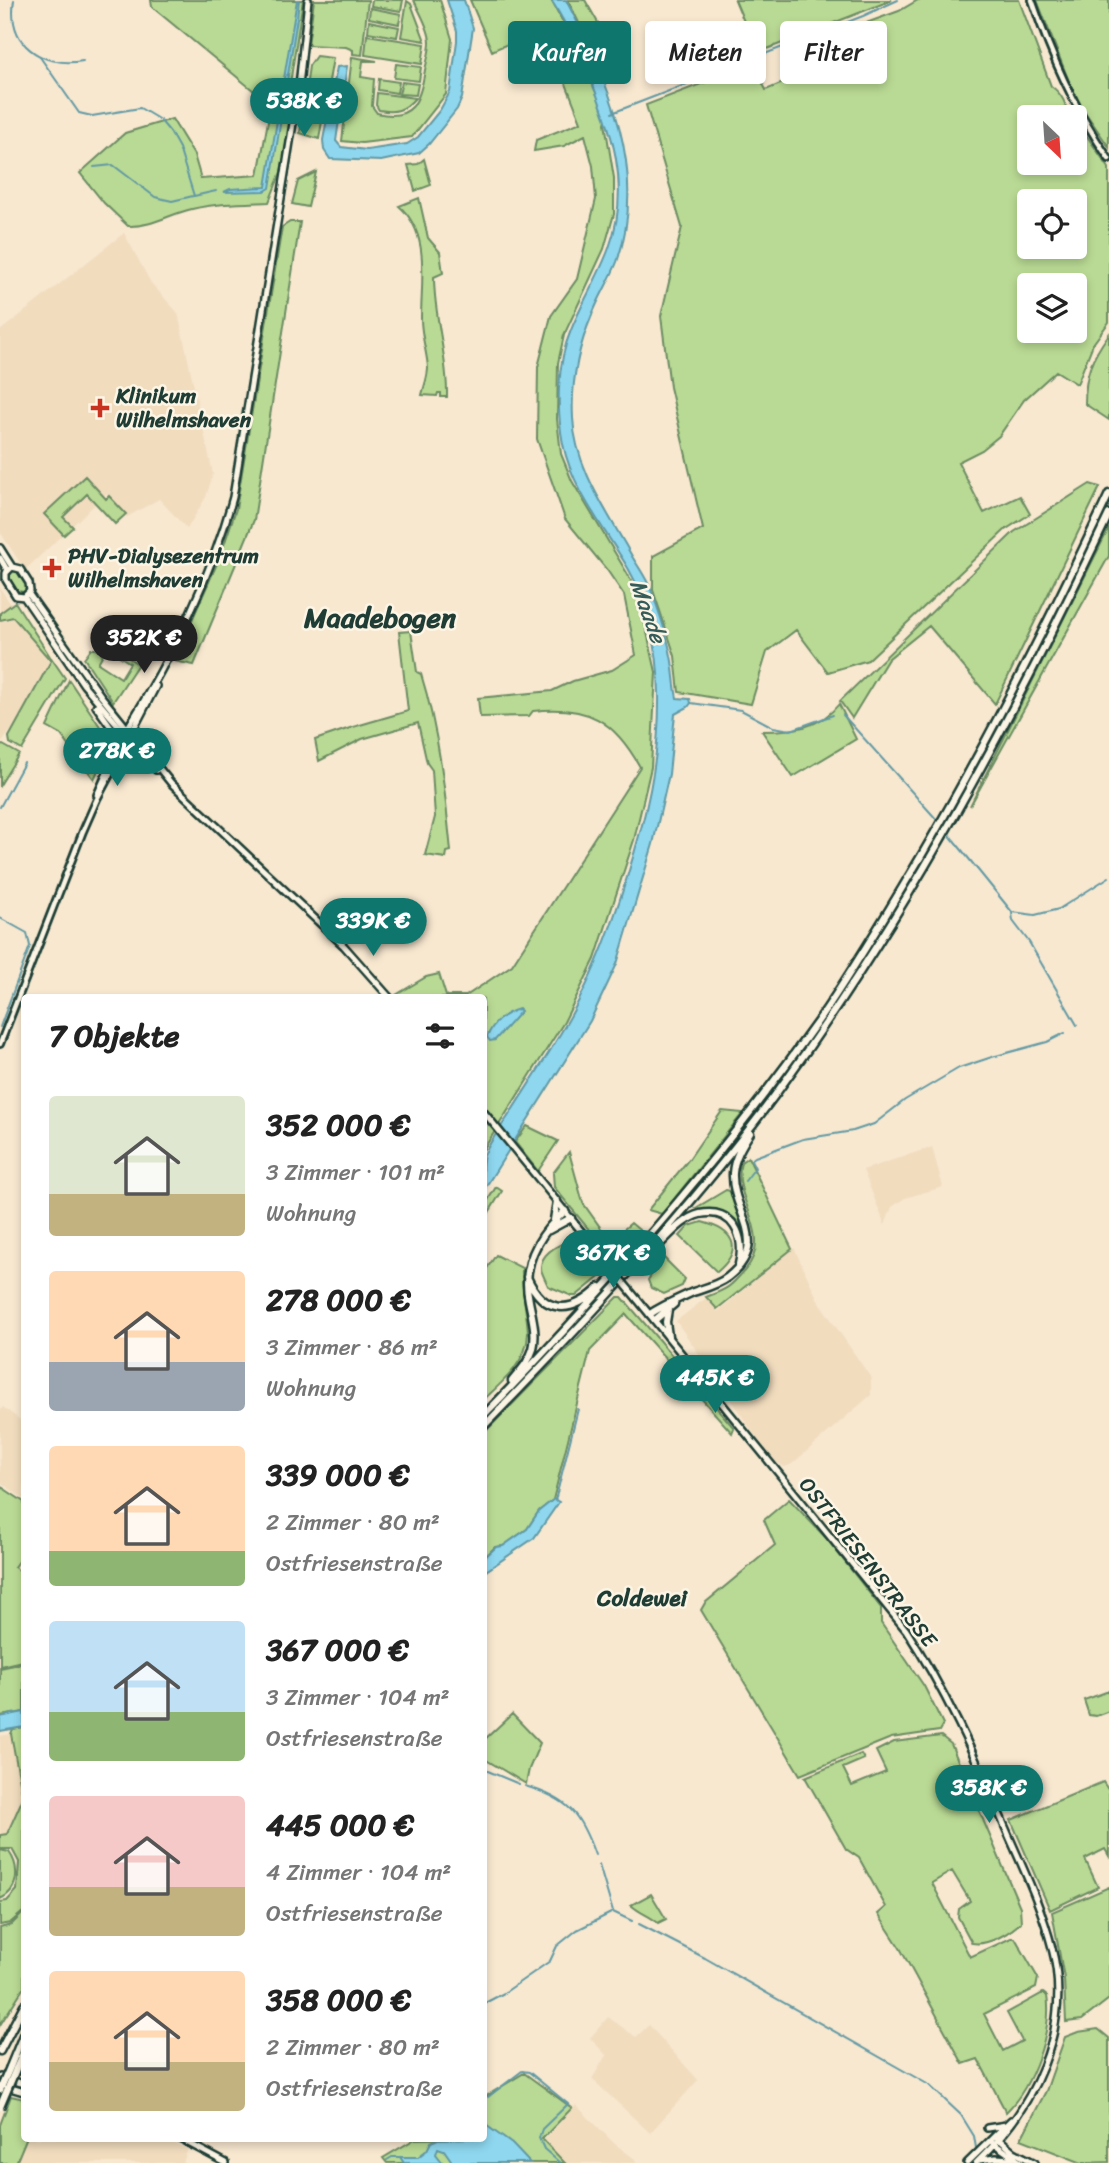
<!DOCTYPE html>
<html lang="de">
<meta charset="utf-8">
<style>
body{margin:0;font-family:Sriracha,sans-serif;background:#f6f6f6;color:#222;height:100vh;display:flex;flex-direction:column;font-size:26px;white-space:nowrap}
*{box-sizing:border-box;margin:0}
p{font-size:23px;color:#767676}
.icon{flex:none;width:38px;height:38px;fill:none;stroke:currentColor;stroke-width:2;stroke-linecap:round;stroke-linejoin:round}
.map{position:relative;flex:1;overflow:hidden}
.details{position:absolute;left:21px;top:994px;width:466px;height:1148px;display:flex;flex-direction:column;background:#fff;border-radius:7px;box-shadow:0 4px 10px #0003}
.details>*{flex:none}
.top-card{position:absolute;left:508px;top:21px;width:495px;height:63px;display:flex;gap:14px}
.needle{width:46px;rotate:155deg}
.controls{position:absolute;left:1017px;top:105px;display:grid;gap:14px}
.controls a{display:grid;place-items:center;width:70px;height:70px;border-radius:7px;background:#fff;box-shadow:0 4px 10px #0003;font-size:35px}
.price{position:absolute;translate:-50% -60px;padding:0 16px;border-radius:24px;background:#0f766e;color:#fff;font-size:23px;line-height:46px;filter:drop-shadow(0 2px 4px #0008)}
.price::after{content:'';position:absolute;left:50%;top:42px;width:21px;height:16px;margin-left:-10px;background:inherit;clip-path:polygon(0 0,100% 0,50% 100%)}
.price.selected{background:#222;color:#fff}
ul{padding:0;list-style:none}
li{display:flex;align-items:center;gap:21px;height:175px;padding:0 28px}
li span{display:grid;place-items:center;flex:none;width:196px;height:140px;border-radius:7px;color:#555}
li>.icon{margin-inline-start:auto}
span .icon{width:84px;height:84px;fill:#fffc;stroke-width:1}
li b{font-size:30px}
h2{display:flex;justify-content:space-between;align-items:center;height:84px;padding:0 28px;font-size:30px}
.tag{padding:0 24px;border-radius:7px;background:#fff;box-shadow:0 4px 10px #0003;font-size:24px;line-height:63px}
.tag.selected{background:#0f766e;color:#fff}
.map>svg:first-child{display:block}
.built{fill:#f1dcbe}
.green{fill:#b9da94;stroke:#6c8c64;stroke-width:2;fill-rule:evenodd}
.water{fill:#8ed7ef;stroke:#6299a4;stroke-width:2}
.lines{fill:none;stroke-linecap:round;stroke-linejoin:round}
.stream{stroke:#6299a4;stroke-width:2}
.tertiary-casing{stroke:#1f3d34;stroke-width:10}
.secondary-casing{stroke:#1f3d34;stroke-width:10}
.motorway-casing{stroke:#1f3d34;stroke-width:11}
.tertiary{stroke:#fcf5e5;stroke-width:4.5}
.secondary{stroke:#fcf5e5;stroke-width:5}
.motorway{stroke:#fcf5e5;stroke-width:6}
.secondary-bridge-casing{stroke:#1f3d34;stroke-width:10;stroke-linecap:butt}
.motorway-bridge-casing{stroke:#1f3d34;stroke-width:11;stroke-linecap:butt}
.secondary-bridge{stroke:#fcf5e5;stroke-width:5}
.motorway-bridge{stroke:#fcf5e5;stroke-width:6}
.poi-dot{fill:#c8321e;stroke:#fcf5e5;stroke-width:2.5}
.labels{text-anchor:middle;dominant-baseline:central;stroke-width:5;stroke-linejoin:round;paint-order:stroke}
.poi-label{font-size:21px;font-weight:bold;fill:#1f3d34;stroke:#fcf5e5;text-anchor:start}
.street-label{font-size:21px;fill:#1f3d34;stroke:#fcf5e5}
.water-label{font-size:23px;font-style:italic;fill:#355c59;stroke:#fcf5e5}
.neighbourhood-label{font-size:23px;font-weight:bold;fill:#1f3d34;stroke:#fcf5e5}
.district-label{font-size:28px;font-weight:bold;fill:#1f3d34;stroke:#fcf5e5}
</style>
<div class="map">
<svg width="1109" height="2163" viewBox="0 0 1109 2163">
<rect width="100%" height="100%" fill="#f8e8d0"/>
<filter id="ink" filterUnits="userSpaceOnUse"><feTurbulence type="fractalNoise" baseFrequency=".0143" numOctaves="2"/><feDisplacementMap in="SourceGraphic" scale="14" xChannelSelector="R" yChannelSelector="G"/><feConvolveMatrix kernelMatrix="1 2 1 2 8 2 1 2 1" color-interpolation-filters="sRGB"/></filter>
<g filter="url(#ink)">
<path class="built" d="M124 233 151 283 178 313 213 474 206 497 187 529 159 499 127 517 106 494 25 570 0 532V331Z
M0 588 50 663 21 717 0 745Z
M932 1147 943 1187 905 1198 892 1207 885 1225 863 1170Z
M794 1248 819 1302 871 1378V1395L792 1464 785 1467 773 1461 676 1321 706 1298 718 1311Z
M3 1407 24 1423V1499L0 1482V1411Z
M11 1734 23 1797 7 1834 0 1835V1736Z
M608 2017 636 2037 649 2025 698 2080 650 2133 592 2079 606 2055 590 2038Z
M576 2105 615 2144 635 2159 636 2163H567L544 2140Z
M26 2139H161L188 2149 183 2163H16Z"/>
<path class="green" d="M151 0H303L285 116 291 118 281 172 269 202C243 203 217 203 192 209 169 214 152 227 128 226L104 203 80 173 125 133 172 119 194 155 201 179 258 175 271 105 152 7Z
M314 0H368L362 55 353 54V50L346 47 308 45Z
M372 0H403L401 11 371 6Z
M414 0H440L452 39 446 94 412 137 362 143 342 141 352 57 377 61H363L361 77 374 79 372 106 377 113C413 122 420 101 425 70 427 61 430 51 430 42 430 29 419 12 414 0Z
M470 0H551L579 52 607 116 605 123 614 178V214L604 249 564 335 558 363 557 419 561 454 572 481 627 573 639 597 656 672 651 767 634 840 595 959 564 1022 483 1150V998H391L426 977 439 974 446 996H466L512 965 640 767C614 720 588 705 533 711L529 716 480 717 478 698 552 691 573 681 612 670 636 655 624 595 607 570 565 519 537 439 538 367 551 316 577 279 596 199 593 166 585 135 564 146 534 151 536 140 581 122 561 71 547 42C529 36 508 43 492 51Z
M568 0H585L621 63 607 72 589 44Z
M735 0H892L757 53Z
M918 0H1019L1051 86C1061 93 1068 105 1067 117H1029V163H1074L1075 133 1084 132 1109 168V322L1093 344 1077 384 1056 371 1024 400 999 436 982 450 958 462 984 513 1020 496 1030 514 1005 530 868 660 828 672 796 630 767 652 751 704 679 692 675 656 653 590V556L703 529 670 387 661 316 682 227 646 105 753 64 766 90 827 65 841 56 863 51 855 27 899 11ZM1029 201H1074V247H1029ZM1074 285V331H1029V285Z
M1037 0H1109V147L1076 99Z
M407 1 411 4 425 41 401 37Z
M370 8 401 14 399 24 369 18Z
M369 21 399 27 397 37 368 32Z
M367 35 425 44 422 64 365 55Z
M316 56 333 58 319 139 300 133 309 66Z
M396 64 421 67 419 81 394 78Z
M379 79 399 82 397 93 378 90Z
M402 82 418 84 416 95 399 94Z
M377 93 415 98C404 111 395 113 379 110L376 105Z
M424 159 431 185 415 191 408 165 418 164Z
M316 172 308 207 292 204 298 181Z
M419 198 428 238 440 252 443 273 434 277C434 318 448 357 447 397H441V393H438L437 396 422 395C424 386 428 377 428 368 427 352 421 336 421 319 421 281 431 234 399 206Z
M290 222H300L254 520 194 665 174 661 220 557 236 509 282 227Z
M1109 334V420L1085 404C1085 374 1091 359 1109 334Z
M85 476 106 499 109 496 126 514 115 524 87 494 63 517 73 527 64 535 44 514Z
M1090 484 1100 487 995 704 929 626 888 659 852 718 840 701 1014 532Z
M1109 528V556L970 806Z
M12 571 18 572 27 587 24 592 17 591 9 577Z
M15 602 51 658 50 660 13 617 0 620V613Z
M411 631 417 672 421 674C439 732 445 791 451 851L447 852 446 858 425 855 435 817 432 770 427 763 418 723 362 739 319 761 315 740 353 727 408 711 399 632Z
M126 641 129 643 123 654 138 664 113 702 84 658 91 649H95L103 654 98 663 121 678 130 663 118 655 124 651 122 649Z
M52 659 65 678 22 750 10 743 9 737Z
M69 680 111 743 94 779 61 735 47 727Z
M839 704 856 739 793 777 762 731C793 731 819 729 839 704Z
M3 745 19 754 0 785V746Z
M722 1111 743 1113 662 1214 648 1210 689 1159Z
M527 1126 558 1141 538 1171 515 1142Z
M569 1152 583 1203 610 1241 631 1223 644 1234 617 1264 554 1187 553 1173Z
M748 1157 792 1249 717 1309 706 1297C728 1289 730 1287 745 1270 776 1234 731 1200 741 1162Z
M496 1187 502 1191 488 1214 483 1211V1208Z
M726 1190 730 1191 745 1227 742 1228C731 1208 714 1213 696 1208Z
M702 1222C733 1230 745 1248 717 1272L680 1236 689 1226Z
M575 1239 603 1274 576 1296H572L548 1286C546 1281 542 1274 541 1269 540 1252 562 1243 575 1239Z
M496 1255 522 1268C521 1290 527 1311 528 1333 528 1361 502 1383 483 1400V1274Z
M663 1257 685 1279 682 1286 664 1294 651 1288 648 1280Z
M618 1297H622L734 1428 732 1433 626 1314 590 1351 553 1500 539 1511 527 1529 503 1546 495 1547 483 1559V1434Z
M0 1486 24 1502V1553L14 1567 24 1574V1712L0 1716V1668L24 1663 23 1661 0 1666Z
M789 1499 826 1538 881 1608V1623L924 1686 943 1724 939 1731 891 1738 800 1775 701 1610 705 1603 775 1545 764 1520Z
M1109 1691V1711L1096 1716 1089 1715 1084 1700Z
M512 1714 540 1743 529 1769 526 1784 483 1758V1741Z
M24 1727V1911L10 1923 0 1925V1902L7 1901 17 1890 19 1862 12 1849H0V1835L7 1834 23 1798 11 1734 13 1729Z
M941 1736 951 1744 1020 1907 1021 1922C1010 1933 988 1946 972 1943L958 1917 959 1909 970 1901 952 1871 932 1883 970 1957 1011 1938H1015L1038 1978 1036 1988 984 2014 1003 2051 1022 2041 1007 2013 1043 1993 1047 1996C1053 2031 1032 2087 1006 2112L978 2059 963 2064 900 1948 878 1914 886 1907 859 1858 846 1849 805 1777 861 1754 864 1759 843 1768 852 1786 886 1772 876 1751 894 1742Z
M1103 1782 1109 1791V1856L1105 1849 1085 1859 1098 1887 1050 1910 1011 1820Z
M0 1850 9 1852C20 1867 19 1891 0 1899Z
M1109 1887V1999L1082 2020 1066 2022 1064 1978 1052 1912Z
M651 1894 666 1919 658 1923C649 1915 641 1914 631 1905Z
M24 1912V1987L0 2025V1928L11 1925Z
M1098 2029 1109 2038V2162L1082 2163 1021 2139 1046 2091 1065 2037 1078 2032Z
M524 2073 572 2108 542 2139 565 2163H387L383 2158 415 2139 483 2138V2098Z
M11 2096 24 2099 26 2139 16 2163H0V2125Z"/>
<path class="water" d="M297 0H299L297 18 270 188 265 191 224 192 230 189 266 187Z
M447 0H464L473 28 462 98 457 109 429 144 419 153 381 161 330 159 324 150 323 140 337 67 347 66 336 141 341 147 367 150 407 144 418 137 440 110 450 92 457 41V31Z
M551 0H566C608 81 649 171 617 262 610 280 599 297 592 315 578 348 571 382 573 418 575 469 609 514 633 558 639 568 647 579 651 590 659 611 667 635 671 656 674 670 674 684 677 698L690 699 691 703 688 707 675 714 669 774 653 844 617 964 590 1021 483 1191C483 1180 480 1163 485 1153 491 1140 501 1127 509 1115 533 1077 559 1040 579 1000 606 948 627 881 642 825 663 745 671 642 628 568 605 529 572 489 563 444 556 408 557 363 571 330 582 302 599 276 609 248 632 185 611 126 586 69 576 45 565 21 551 0Z
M519 1009 521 1011 495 1040 490 1041 487 1037C493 1023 504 1013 519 1009Z
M554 1499 559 1502 534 1538 483 1573V1559L496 1547 503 1546 527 1529 539 1511Z
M24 1712V1727L0 1731V1717Z
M483 2123 512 2144 530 2163H453L444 2150 438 2148 436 2154 443 2163H404L400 2157H418L427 2150 431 2142 438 2139 483 2138Z"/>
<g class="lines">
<path class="stream" d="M14 0C7 44 41 68 83 61
M40 57 79 113 92 116 140 108 160 120 170 132 179 148 194 196 216 191
M612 113 863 16 898 0
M94 167 113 165 155 197 172 201 193 196
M691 703 741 710 773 727 791 730 833 715
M843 715 938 821
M0 807 24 763
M948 833 1012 912 1035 915 1059 909 1109 877
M1012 913 1013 921 1029 942 1077 1025
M0 918 27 933 30 946 0 1027
M745 1181 755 1168 751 1160 755 1157 803 1139 853 1131 874 1124 905 1100 959 1068 992 1057 1047 1042 1065 1033
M555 1501 578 1409
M483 1769 519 1784
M525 1786C569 1799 580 1813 595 1855
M599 1865 613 1912 632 1921
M639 1924 705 1958 929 2085 961 2115 974 2136 976 2148
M483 2004 504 1993 550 1961 557 1946 577 1930 613 1912
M488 2097 522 2071 529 2072 568 2104 542 2129 539 2138 544 2149 560 2163
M483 2113V2112
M387 2160 392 2157H400"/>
<defs>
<path id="tertiary" d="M1032 0C1052 58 1074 108 1109 159
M118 762 129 755 144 757
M97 795 124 734
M0 1044 83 831 97 799 129 739"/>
<path id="secondary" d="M0 548 12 567
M0 558 7 570
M12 567 6 573V580L16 596 24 597
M12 567 20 569 29 583 30 591 26 595
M28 593 101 696 171 783 344 946 390 998
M24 597 84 685 156 770
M96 706 111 727 119 744
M124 734C170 660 210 581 233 497L299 86 308 0
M130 736 156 686
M483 1111 608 1264
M637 1299 906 1630C945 1690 974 1754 1002 1820 1020 1862 1041 1904 1052 1948 1073 2028 1034 2109 976 2163
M0 2077 24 2084
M7 2087 24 2092
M987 2128 1006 2125
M179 2138 226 2163
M998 2138 1014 2152 1035 2163
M993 2143 1022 2163
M980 2160 996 2158 1012 2159
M967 2163 1011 2120"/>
<path id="motorway" d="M554 1220 557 1201
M549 1230 571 1218
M657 1247C669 1236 683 1218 700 1214 733 1207 746 1237 739 1264
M527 1277C544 1315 572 1315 600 1287
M668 1310 666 1322 668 1336
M650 1314C663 1305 678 1299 693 1292 705 1288 718 1285 728 1277 773 1241 731 1213 733 1173 734 1158 742 1145 750 1133
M655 1320 674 1304
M512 1381C520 1371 529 1362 533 1349 537 1333 532 1317 529 1301 521 1264 538 1235 565 1211
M483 1416C604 1292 718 1162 818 1021 848 978 875 933 902 888 979 761 1046 628 1109 494
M483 1427C586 1321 687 1214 775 1095 908 914 1013 717 1109 514
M0 2051 24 2005
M10 2067 24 2033
M16 2069 24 2051"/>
</defs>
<use href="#tertiary" class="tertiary-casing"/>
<use href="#secondary" class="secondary-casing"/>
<use href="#motorway" class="motorway-casing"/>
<use href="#tertiary" class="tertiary"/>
<use href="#secondary" class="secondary"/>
<use href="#motorway" class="motorway"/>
<defs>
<path id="secondary-bridge" d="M608 1264 637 1299"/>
<path id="motorway-bridge" d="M0 2090 10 2067
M0 2107 16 2069"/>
</defs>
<use href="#secondary-bridge" class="secondary-bridge-casing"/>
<use href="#motorway-bridge" class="motorway-bridge-casing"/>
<use href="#secondary-bridge" class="secondary-bridge"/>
<use href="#motorway-bridge" class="motorway-bridge"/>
</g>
</g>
<g class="poi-dot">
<path d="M96.5 397.5h7v7h7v7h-7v7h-7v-7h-7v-7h7z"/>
<path d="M48.5 557.5h7v7h7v7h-7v7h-7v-7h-7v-7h7z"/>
</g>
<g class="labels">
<g class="poi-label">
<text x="116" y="396">Klinikum<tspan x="116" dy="24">Wilhelmshaven</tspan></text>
<text x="68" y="556">PHV-Dialysezentrum<tspan x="68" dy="24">Wilhelmshaven</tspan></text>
</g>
<g class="street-label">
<text transform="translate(868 1562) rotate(52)">OSTFRIESENSTRASSE</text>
</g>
<g class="water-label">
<text transform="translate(648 611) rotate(70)">Maade</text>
</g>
<g class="neighbourhood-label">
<text x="642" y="1598">Coldewei</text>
</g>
<g class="district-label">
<text x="380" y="617">Maadebogen</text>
</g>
</g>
</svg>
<div class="controls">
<a><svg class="needle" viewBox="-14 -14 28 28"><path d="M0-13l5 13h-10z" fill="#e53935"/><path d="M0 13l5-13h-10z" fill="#767676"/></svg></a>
<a><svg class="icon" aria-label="locate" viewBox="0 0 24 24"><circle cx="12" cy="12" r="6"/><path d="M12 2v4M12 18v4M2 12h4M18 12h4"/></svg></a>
<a><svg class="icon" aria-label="layers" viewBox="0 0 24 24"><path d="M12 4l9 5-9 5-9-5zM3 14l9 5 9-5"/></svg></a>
</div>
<b class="price" style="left:304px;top:138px">538K €</b>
<b class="price selected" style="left:144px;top:675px">352K €</b>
<b class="price" style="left:117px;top:788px">278K €</b>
<b class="price" style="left:373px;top:958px">339K €</b>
<b class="price" style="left:613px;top:1290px">367K €</b>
<b class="price" style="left:715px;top:1415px">445K €</b>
<b class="price" style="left:989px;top:1825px">358K €</b>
<div class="top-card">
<a class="tag selected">Kaufen</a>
<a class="tag">Mieten</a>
<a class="tag">Filter</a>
</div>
<section class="details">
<h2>7 Objekte<svg class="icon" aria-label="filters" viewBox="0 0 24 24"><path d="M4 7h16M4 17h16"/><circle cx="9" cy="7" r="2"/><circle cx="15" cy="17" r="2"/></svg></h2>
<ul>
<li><span style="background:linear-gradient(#dfe7d0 70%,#c2b280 0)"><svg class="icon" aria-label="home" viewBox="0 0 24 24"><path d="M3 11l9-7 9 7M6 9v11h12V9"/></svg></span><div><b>352 000 €</b><p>3 Zimmer · 101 m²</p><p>Wohnung</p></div></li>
<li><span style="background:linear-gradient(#ffd9b3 65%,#9aa5b1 0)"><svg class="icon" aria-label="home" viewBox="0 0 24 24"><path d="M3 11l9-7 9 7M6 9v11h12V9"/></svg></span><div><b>278 000 €</b><p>3 Zimmer · 86 m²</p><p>Wohnung</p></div></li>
<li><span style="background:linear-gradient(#ffd9b3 75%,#8fb573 0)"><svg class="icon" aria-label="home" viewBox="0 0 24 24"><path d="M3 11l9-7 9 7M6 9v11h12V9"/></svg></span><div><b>339 000 €</b><p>2 Zimmer · 80 m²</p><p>Ostfriesenstraße</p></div></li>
<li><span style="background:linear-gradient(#bfe0f5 65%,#8fb573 0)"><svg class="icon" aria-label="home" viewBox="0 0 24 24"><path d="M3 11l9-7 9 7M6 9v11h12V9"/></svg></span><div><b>367 000 €</b><p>3 Zimmer · 104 m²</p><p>Ostfriesenstraße</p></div></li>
<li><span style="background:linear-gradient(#f6c9c9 65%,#c2b280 0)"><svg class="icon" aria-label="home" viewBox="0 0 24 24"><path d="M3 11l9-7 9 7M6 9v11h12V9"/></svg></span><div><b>445 000 €</b><p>4 Zimmer · 104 m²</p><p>Ostfriesenstraße</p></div></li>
<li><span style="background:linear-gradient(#ffd9b3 65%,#c2b280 0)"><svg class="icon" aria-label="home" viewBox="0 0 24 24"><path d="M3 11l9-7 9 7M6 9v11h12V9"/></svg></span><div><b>358 000 €</b><p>2 Zimmer · 80 m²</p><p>Ostfriesenstraße</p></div></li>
</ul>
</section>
</div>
